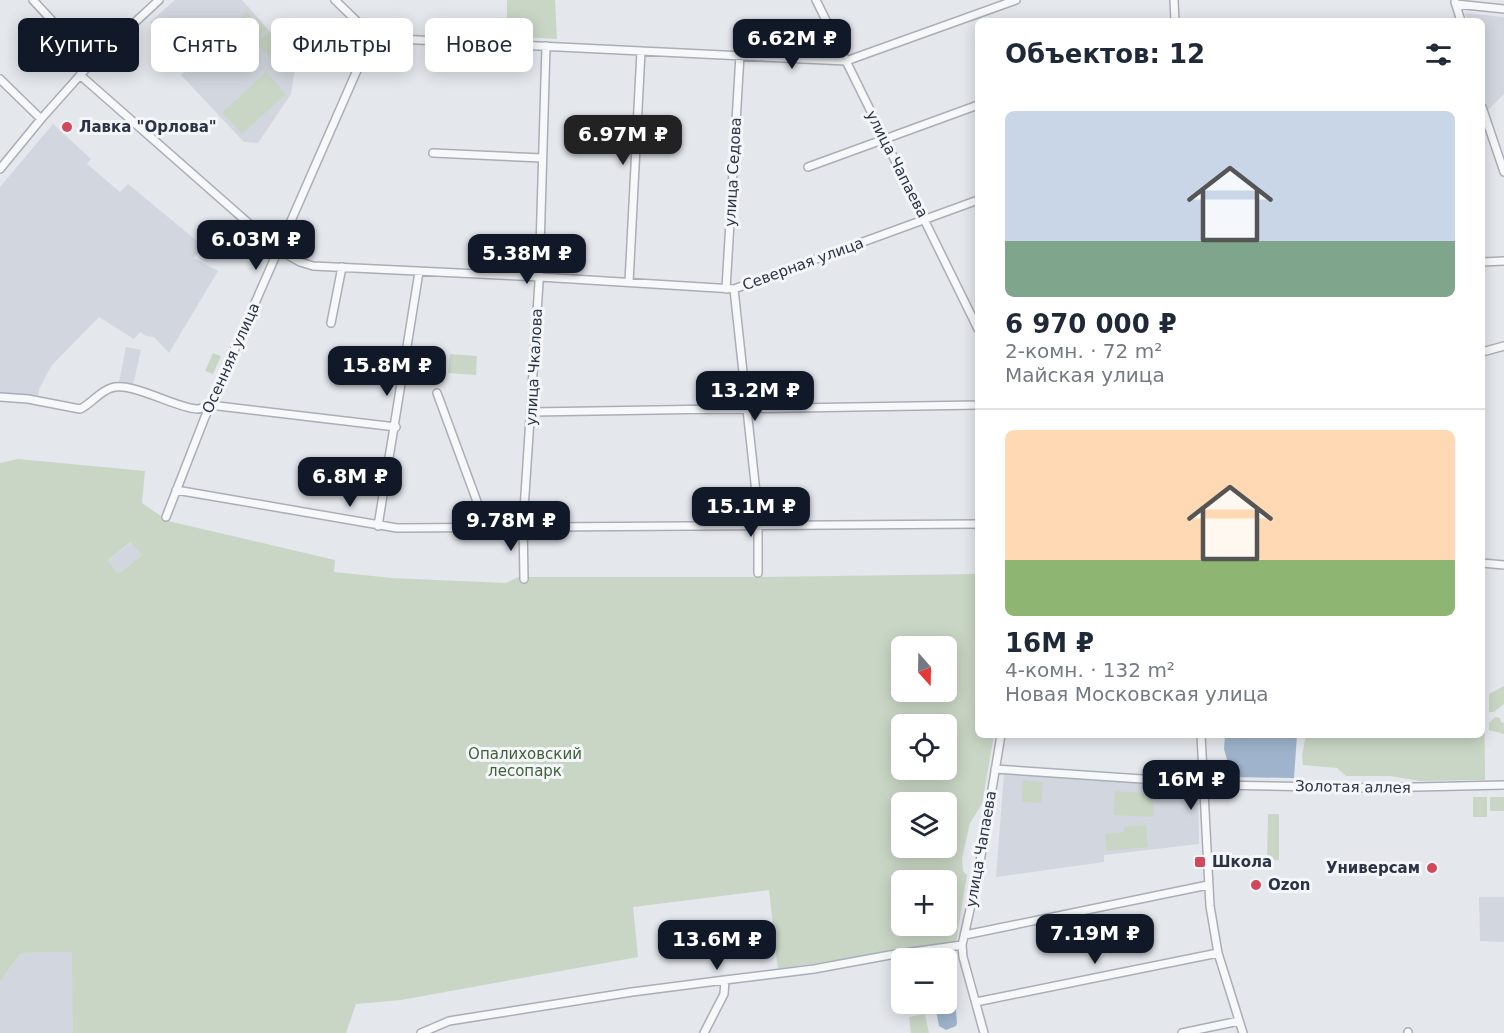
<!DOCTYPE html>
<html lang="ru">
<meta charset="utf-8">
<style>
body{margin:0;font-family:"DejaVu Sans",sans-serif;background:#f6f6f7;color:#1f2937;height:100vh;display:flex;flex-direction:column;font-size:22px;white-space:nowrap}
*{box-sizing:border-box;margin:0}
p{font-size:20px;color:#747a83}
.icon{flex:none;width:33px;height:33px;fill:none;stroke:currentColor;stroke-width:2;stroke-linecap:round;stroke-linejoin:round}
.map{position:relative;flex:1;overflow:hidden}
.drawer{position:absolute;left:975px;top:18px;width:510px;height:720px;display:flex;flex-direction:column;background:#fff;border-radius:9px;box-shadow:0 3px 15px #0003}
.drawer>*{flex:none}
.banner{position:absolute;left:18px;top:18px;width:570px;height:54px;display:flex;gap:12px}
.needle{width:39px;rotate:160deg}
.tools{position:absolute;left:891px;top:636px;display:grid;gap:12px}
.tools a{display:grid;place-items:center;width:66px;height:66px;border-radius:9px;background:#fff;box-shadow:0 3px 15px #0003;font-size:30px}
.price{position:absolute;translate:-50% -51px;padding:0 14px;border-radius:12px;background:#111827;color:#fff;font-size:20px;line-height:39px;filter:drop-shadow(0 2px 3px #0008)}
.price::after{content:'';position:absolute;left:50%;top:36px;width:18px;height:14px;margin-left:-9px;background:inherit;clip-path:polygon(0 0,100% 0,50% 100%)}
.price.active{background:#222;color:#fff}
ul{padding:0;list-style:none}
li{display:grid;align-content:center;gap:12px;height:318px;padding:0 30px}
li+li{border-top:2px solid #e0e1e3}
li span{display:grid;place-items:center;height:186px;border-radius:9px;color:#555}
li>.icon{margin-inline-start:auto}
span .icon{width:108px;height:108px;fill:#fffc;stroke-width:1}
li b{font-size:26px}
h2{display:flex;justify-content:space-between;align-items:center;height:72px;padding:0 30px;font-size:26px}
.tag{padding:0 21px;border-radius:9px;background:#fff;box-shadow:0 3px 15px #0003;font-size:21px;line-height:54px}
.tag.active{background:#111827;color:#fff}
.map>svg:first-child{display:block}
.built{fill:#d2d6de}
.green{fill:#c9d6c5;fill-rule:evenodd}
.water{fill:#9fb4cc}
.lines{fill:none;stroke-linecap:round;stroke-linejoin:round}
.minor-casing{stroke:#a9aeb7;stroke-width:10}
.minor{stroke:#f7f8fa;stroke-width:7}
.poi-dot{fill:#d1495b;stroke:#f4f6f9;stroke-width:2}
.labels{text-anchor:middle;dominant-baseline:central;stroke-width:6;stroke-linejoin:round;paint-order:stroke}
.poi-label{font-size:15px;font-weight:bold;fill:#2b3445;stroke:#f4f6f9;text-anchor:start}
.street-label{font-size:15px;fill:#2b3445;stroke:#f4f6f9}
.park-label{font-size:15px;fill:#3f6138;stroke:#f4f6f9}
</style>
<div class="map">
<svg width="1504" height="1033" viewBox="0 0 1504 1033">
<rect width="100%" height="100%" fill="#e4e7ec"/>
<path class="built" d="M175 0H242L296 61 291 94 258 143 244 142 181 75 190 66 150 22Z
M1465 13 1504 17V94L1488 110 1482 93V21H1467Z
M53 124 91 159 87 164 120 192 128 184 203 246 194 258 218 271 169 353 154 337 146 336 140 332 134 339 99 317 52 365 40 387 38 396 0 393V187Z
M126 347 141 350 133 385 119 382Z
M132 542 142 555 118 574 108 560Z
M1004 773 1088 778 1091 781 1098 779 1198 785 1199 844 1104 855V862L996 877Z
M1479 897H1504V942L1480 941Z
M73 952V1033H0V982L21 953Z"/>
<path class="green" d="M507 0H555L557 39 507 36Z
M247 12 253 19 240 31 234 24Z
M257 18 267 29 248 45 239 35Z
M269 32 290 56 278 67 257 43Z
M266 72 286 94 242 134 222 113Z
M213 353 221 356 213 374 205 371Z
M450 354 477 356 476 375 448 373Z
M18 459 145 471 142 503 168 521 335 560 334 572 392 578 506 583 518 577H753L978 574V735H994L982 804 970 823 962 858 963 871 967 875 956 942 778 969 769 890 633 907 638 957 401 1000 356 1004 346 1033H73L72 952 21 953 0 982V463ZM131 542 142 555 118 574 108 560ZM902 646H946V692H902ZM902 724H946V770H902ZM902 802H946V848H902ZM902 880H946V926H902Z
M1482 653H1484L1485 780 1420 781 1390 776H1346L1337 768 1303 765 1302 755 1306 735H1482Z
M1504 686V704L1494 712H1489V694Z
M1495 717 1500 718 1501 722 1504 723V734L1489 730V723Z
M1023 780 1043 782 1041 803 1022 802Z
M1115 791 1154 794 1153 817 1113 815Z
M1473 797H1487V817H1473Z
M1490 797H1504V811H1490Z
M1268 814H1279V860H1267Z
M1146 825 1148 847 1107 851 1105 834 1124 832V827Z
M925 1014 929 1033H911L909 1017Z"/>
<path class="water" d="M1225 735H1297L1294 778 1232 777 1224 749Z
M947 996H951L955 1000 957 1023 956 1026 946 1030 939 1026 935 1005 946 1004Z"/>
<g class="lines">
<defs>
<path id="minor" d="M33 0 91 63
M335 0 372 36 377 38 846 61 1016 0
M816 0 978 329
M1174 0 1175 21
M1455 2 1461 21
M1456 4 1504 9
M80 75 279 250 300 262 313 266 540 277 734 289 978 200
M0 79 41 119
M1482 107 1504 172
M433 153 542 158
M808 167 978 105
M0 169 41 119 91 63 159 0
M1482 262 1504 261
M629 282 641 51
M726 289 740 55
M734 289 758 511V573
M331 323 342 267
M1482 352 1504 346
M437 393 486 526
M0 397 28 399 80 409C91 404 99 392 111 388 132 381 175 408 197 409 201 409 206 406 210 405L396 427
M532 412 978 405
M176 490 397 528 978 524
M166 517 205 417 372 36
M378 526 419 272
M1482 563 1504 565
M524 579 523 525 539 282 546 46
M1201 735 1210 906 1218 953 1243 1033
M995 769 1202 783 1214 785 1373 788 1504 785
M965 935 1208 885
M976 1002 1218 953
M1408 1032V1033
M421 1033 449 1021 632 992 725 980
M704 1033 724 994 725 980 814 969 890 955 962 945
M984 1033 963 957 962 945 978 874 1001 735
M1182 1033 1239 1021"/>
</defs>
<use href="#minor" class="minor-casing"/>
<use href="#minor" class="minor"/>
</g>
<g class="poi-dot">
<circle cx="67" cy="127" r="6"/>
<rect x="1194" y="856" width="12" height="12" rx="3"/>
<circle cx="1432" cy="868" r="6"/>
<circle cx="1256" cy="885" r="6"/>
</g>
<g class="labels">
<g class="poi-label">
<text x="79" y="127">Лавка "Орлова"</text>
<text x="1212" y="862">Школа</text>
<text x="1420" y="868" text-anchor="end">Универсам</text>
<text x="1268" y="885">Ozon</text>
</g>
<g class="street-label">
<text transform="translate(897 164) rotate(63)">улица Чапаева</text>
<text transform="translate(733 172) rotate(-87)">улица Седова</text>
<text transform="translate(803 264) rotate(-20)">Северная улица</text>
<text transform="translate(231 358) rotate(-66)">Осенняя улица</text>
<text transform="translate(534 367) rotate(-87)">улица Чкалова</text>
<text transform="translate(1353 787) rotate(1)">Золотая аллея</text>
<text transform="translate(981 849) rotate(-80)">улица Чапаева</text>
</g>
<g class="park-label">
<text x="525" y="754">Опалиховский<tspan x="525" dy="17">лесопарк</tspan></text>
</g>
</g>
</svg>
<div class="tools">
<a><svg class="needle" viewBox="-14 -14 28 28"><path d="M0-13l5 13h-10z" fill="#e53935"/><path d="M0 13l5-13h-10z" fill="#747a83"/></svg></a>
<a><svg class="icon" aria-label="locate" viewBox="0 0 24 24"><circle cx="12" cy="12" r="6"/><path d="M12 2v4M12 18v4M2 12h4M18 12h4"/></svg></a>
<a><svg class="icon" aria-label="layers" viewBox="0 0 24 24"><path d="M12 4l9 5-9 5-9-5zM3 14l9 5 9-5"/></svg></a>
<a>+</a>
<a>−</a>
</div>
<b class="price" style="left:792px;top:70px">6.62M ₽</b>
<b class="price active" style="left:623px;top:166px">6.97M ₽</b>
<b class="price" style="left:256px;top:271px">6.03M ₽</b>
<b class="price" style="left:527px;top:285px">5.38M ₽</b>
<b class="price" style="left:387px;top:397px">15.8M ₽</b>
<b class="price" style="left:755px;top:422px">13.2M ₽</b>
<b class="price" style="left:350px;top:508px">6.8M ₽</b>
<b class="price" style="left:751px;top:538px">15.1M ₽</b>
<b class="price" style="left:511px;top:552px">9.78M ₽</b>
<b class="price" style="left:1191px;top:811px">16M ₽</b>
<b class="price" style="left:1095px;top:965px">7.19M ₽</b>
<b class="price" style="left:717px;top:971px">13.6M ₽</b>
<div class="banner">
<a class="tag active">Купить</a>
<a class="tag">Снять</a>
<a class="tag">Фильтры</a>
<a class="tag">Новое</a>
</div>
<section class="drawer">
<h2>Объектов: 12<svg class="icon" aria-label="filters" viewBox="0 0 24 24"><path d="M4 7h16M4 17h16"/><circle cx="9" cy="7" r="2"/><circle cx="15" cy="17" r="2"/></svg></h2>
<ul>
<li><span style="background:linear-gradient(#c9d6e8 70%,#7fa58c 0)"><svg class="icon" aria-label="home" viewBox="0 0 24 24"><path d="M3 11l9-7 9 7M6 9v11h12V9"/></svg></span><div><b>6 970 000 ₽</b><p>2-комн. · 72 m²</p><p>Майская улица</p></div></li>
<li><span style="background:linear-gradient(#ffd9b3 70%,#8fb573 0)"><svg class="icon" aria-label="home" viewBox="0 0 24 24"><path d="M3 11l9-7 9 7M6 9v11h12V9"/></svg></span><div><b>16M ₽</b><p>4-комн. · 132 m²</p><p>Новая Московская улица</p></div></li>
</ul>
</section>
</div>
